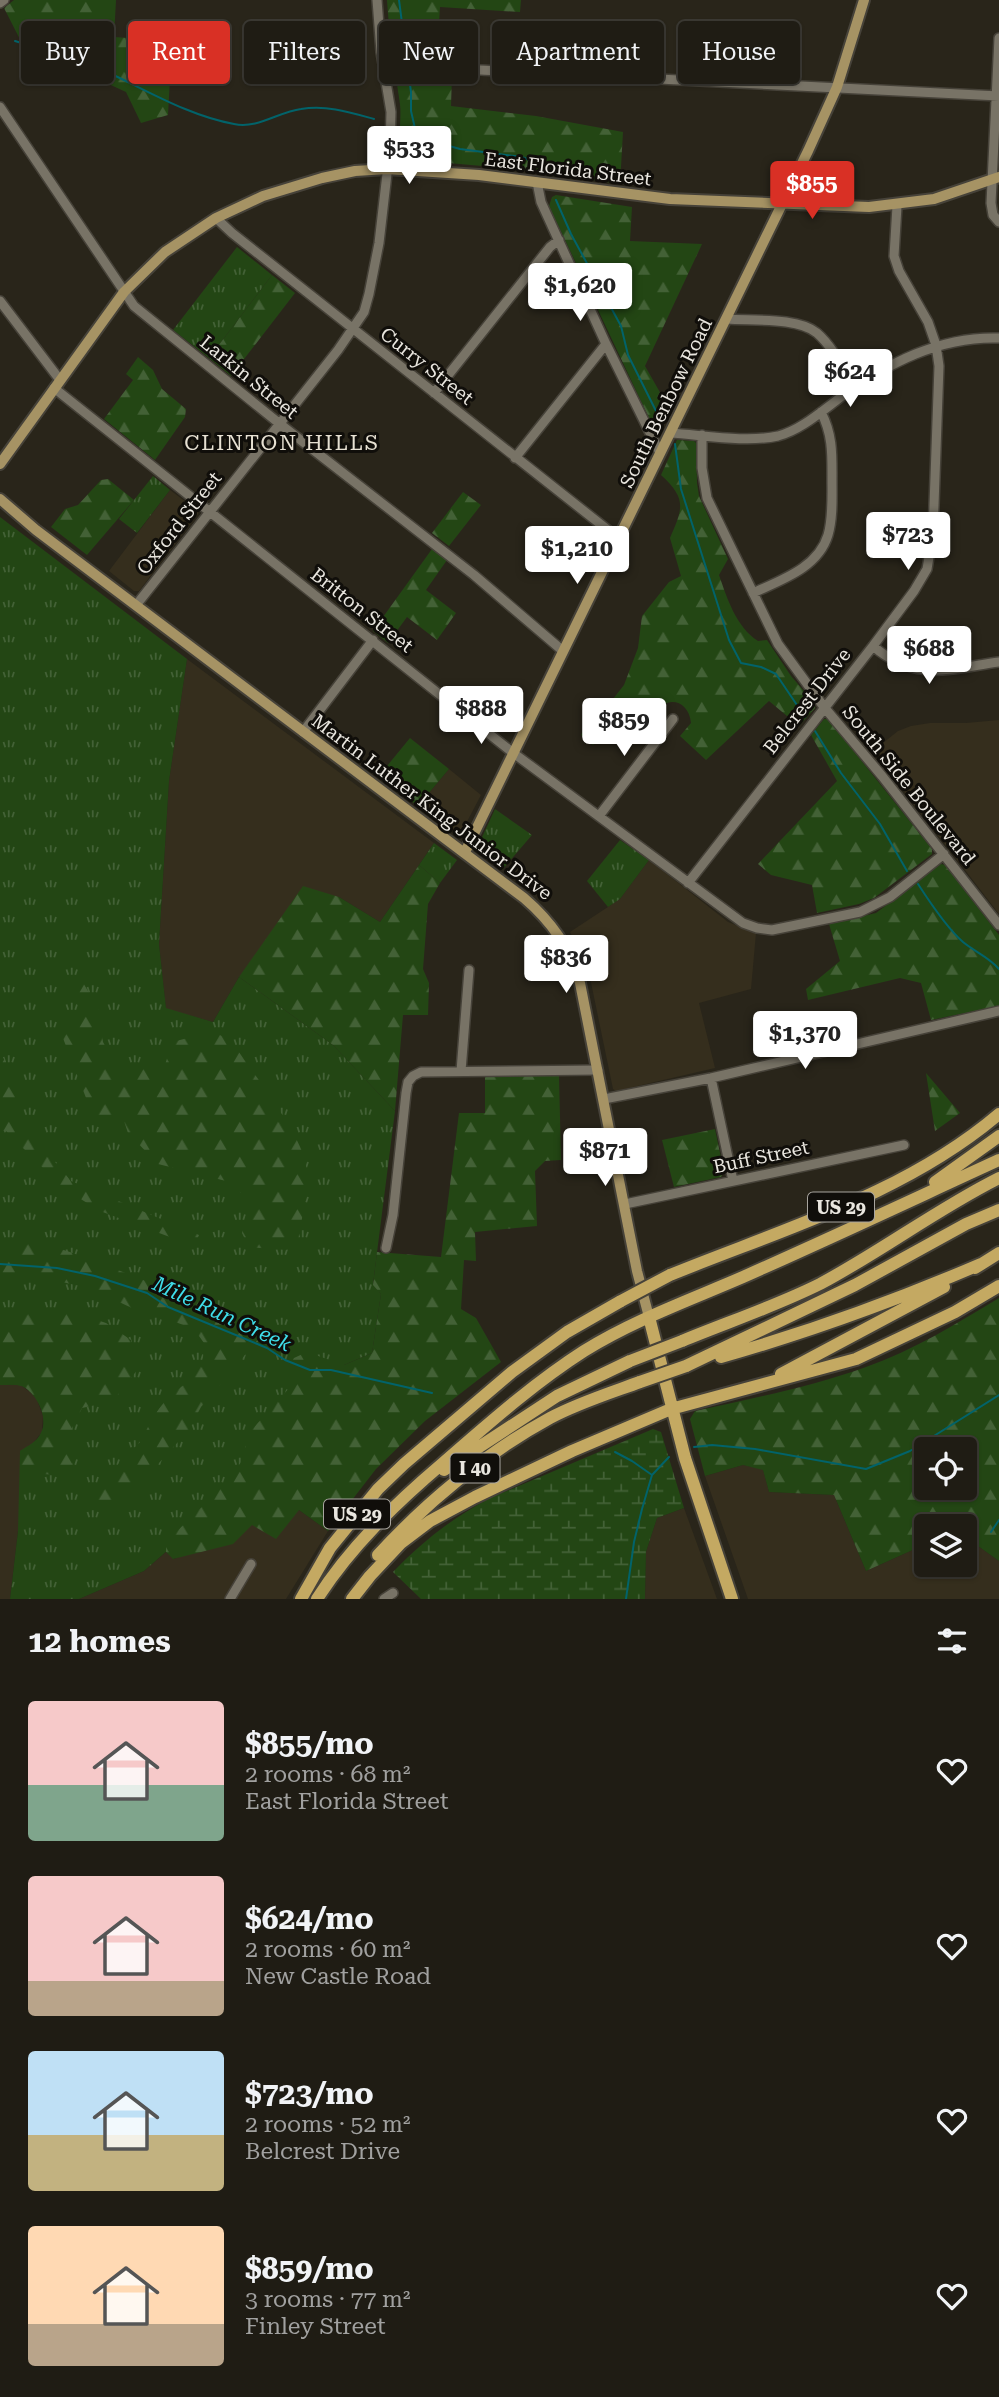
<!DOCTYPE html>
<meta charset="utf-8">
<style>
body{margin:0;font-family:"Roboto Serif",serif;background:#27251d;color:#f1f3f6;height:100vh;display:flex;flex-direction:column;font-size:26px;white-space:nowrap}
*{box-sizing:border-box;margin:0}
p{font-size:23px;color:#a1a1a0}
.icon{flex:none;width:38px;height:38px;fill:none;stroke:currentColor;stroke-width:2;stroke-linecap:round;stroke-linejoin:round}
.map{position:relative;height:1599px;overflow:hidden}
.drawer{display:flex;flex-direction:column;background:#1f1c14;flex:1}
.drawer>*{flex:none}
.top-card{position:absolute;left:21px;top:21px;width:957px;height:63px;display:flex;gap:14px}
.fabs{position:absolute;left:914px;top:1437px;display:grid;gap:14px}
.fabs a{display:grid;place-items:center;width:63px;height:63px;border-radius:7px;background:#1f1c14;box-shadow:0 2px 5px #0004,0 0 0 2px #3c3a34;font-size:35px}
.price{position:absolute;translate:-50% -60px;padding:0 16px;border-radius:7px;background:#fff;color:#222;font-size:23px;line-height:46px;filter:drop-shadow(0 2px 4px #0008)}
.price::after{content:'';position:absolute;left:50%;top:42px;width:21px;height:16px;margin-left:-10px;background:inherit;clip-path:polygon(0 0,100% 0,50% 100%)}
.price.active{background:#d93025;color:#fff}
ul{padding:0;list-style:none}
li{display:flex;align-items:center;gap:21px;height:175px;padding:0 28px}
li span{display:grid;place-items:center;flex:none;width:196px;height:140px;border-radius:7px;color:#555}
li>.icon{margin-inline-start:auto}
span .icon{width:84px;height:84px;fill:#fffc;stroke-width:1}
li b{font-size:30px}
h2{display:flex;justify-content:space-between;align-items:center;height:84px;padding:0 28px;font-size:30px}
.pill{padding:0 24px;border-radius:7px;background:#1f1c14;box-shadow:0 2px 5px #0004,0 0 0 2px #3c3a34;font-size:24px;line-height:63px}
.pill.active{background:#d93025;color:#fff}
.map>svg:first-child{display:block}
.built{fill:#352e1d}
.grass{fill:url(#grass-tufts)}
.forest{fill:url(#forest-firs);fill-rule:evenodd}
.wetland{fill:url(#wetland-marsh)}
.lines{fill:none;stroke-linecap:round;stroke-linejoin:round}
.stream{stroke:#02636a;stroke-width:2}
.minor-casing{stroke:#464239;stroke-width:12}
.major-casing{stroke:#464239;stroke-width:14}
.highway-casing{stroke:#464239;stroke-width:16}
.minor{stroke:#787366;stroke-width:9}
.major{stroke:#a69364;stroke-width:10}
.highway{stroke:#c4a962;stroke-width:12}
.highway-bridge-casing{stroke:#464239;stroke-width:16;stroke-linecap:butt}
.highway-bridge{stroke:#c4a962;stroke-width:12}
.labels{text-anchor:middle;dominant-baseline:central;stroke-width:6;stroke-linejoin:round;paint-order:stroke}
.shield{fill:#100e0a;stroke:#a8a59f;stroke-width:2}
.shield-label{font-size:18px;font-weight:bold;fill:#e9e6df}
.street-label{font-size:19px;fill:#e9e6df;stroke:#100e0a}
.neighbourhood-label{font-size:21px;letter-spacing:2px;fill:#e7e1d3;stroke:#100e0a}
.water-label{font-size:21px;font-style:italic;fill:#3fdde9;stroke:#100e0a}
</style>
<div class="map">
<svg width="999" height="1599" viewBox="0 0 999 1599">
<defs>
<pattern id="grass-tufts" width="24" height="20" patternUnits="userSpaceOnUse" patternTransform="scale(1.75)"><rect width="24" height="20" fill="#234614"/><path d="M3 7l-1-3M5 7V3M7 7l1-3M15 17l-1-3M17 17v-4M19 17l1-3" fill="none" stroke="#436136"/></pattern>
<pattern id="forest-firs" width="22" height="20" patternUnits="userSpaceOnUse" patternTransform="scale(1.75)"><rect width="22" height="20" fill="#234614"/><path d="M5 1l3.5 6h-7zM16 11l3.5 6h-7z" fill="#436136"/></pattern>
<pattern id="wetland-marsh" width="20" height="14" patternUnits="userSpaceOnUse" patternTransform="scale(1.75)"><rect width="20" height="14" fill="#234614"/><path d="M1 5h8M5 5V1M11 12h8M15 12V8" fill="none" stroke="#436136"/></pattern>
</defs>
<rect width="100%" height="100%" fill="#29251a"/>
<path class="built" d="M170 490 198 511V514L139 591H134L109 571Z
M187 659 434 843 380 922 339 897 239 977 213 1022 166 1009 159 944 169 781Z
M999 720V914L873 751 898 731 911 726 930 723H966Z
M449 769 481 795 460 835 456 834 418 806Z
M649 860 728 922 756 933 751 989 699 1003 715 1068 616 1091 613 1089 588 968 570 932 620 899Z
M0 1385H21L36 1397 43 1416 42 1432 34 1442 18 1531 10 1599H0Z
M743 1465 763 1469 769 1492 834 1495 866 1571 926 1544V1564H964V1536L999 1561V1599H748L705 1476Z
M684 1508 717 1599H645L646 1552 657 1518Z
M299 1510 328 1531 286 1599H79L144 1571 166 1552 174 1559 252 1524Z"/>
<path class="grass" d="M237 247 272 275 209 358 173 330Z
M153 476 170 490 137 533 119 519Z
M0 517 187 659 169 781 159 944 166 1008 213 1022 239 977 333 1045 395 1111 373 1284 381 1294 372 1353 344 1365 245 1483 144 1571 79 1599H10L18 1531 20 1451C28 1446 37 1442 41 1433 49 1418 37 1393 22 1386 16 1384 6 1385 0 1385Z
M495 809 532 835 502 870 478 851 477 848Z
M620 840 649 860 620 899 608 907 587 881Z
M434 843 457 860 440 883 419 865Z"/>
<path class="forest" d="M14 0H116L114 37 172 41 168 115 141 123 126 92 50 57H29L4 8Z
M387 0H521L520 12 440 7 436 73 452 75 451 106 536 116 623 132 620 184 515 169 404 159C396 142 402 123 400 104 395 69 389 35 387 0Z
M556 195 632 207 630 241 702 244 645 366 670 410 657 435 549 206 552 197Z
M272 275 295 293 231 376 209 358Z
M138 357 153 370 162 389 186 409 185 417 155 460 104 419 133 380 126 374Z
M677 440 694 441 696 443 697 483 699 496 728 559 719 575C727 598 736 627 758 641L767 640 791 676 815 704V708L799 726 769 701 706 760 680 736 691 723C689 698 662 694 654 718L635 704 593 745 581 735 593 710 613 699 624 685 638 648 642 616 669 582 681 576 670 538C683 508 687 499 661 475Z
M108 479 134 500 87 555 51 527 65 509 78 505 101 480Z
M463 492 481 505 449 546 432 533Z
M432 549 447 560 426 590 456 613 437 640 407 617 388 643 373 631Z
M824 719H828L932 849V854L874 898 859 904 817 913 812 885 771 875 758 864 837 781 811 735Z
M410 738 449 769 418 806 378 777Z
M941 864 945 865 999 935V1006L931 1020 921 983 900 978 808 1000 806 989 840 961 829 924 876 913Z
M419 865 440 883 428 904 423 969 429 983 428 1015H403L395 1111 333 1045 239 977 303 886 339 897 380 922Z
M82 981 98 1008 103 1042 119 1072 165 1065 172 1042 212 1032 230 1039C249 1068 302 1135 306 1165 309 1190 302 1216 298 1241L286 1250 249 1247 242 1233 249 1201 230 1182 158 1164 128 1133 123 1118 93 1116 61 1033 67 1021 80 1011 71 988Z
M0 1052 21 1090 13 1104 30 1132 71 1181 199 1235 194 1246 100 1211 63 1188 6 1131 0 1130Z
M926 1073 960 1113 935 1131Z
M485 1074 559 1075 561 1160 545 1161 535 1171 537 1226 475 1232 476 1261 464 1260 461 1309 476 1318 501 1362 425 1421 376 1469 328 1531 299 1510 276 1539 252 1525 233 1544 173 1559 166 1552V1542L230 1479 243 1459 248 1434 291 1386 286 1372 294 1358 307 1352 344 1365 372 1353 381 1294 373 1285 377 1252 441 1257 459 1113H485Z
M715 1129 724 1172 721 1177 674 1187 662 1140Z
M0 1238C38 1238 75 1254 110 1267 160 1286 208 1306 256 1328L260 1337 201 1407 188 1431 119 1507 103 1509 97 1500 99 1484 141 1441 154 1415 170 1395 192 1379 203 1360 204 1343 194 1329 170 1320 147 1315 89 1288 44 1278 0 1274Z
M999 1298V1561L964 1536V1526H926V1544L866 1571 834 1495 769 1492 763 1470 743 1465 705 1476 690 1419 695 1411C753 1398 811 1387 866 1367 914 1350 956 1324 999 1298ZM926 1449H964V1488H926Z
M12 1310 82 1315 106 1323 131 1340 138 1369 113 1401 82 1408 70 1432 75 1458 67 1476 20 1472V1451C28 1446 37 1442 41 1433 49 1418 37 1393 22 1386 16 1384 6 1385 0 1385V1313Z"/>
<path class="wetland" d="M653 1429 661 1432 684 1508 657 1518 646 1552 645 1599H421L393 1572C424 1540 451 1519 490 1498Z"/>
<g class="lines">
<path class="stream" d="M399 0 411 92V111L417 137
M15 41C42 50 70 56 96 67 142 87 185 115 234 124 258 129 278 112 301 109 327 105 349 112 374 119
M410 135 460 149 522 157 537 163
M556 200 571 234 621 326 628 355 662 423
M675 444 681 489 729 640 741 663 761 667 776 674 805 717
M815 731 841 773 880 824 907 871
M918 884C929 901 949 930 963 942 975 952 989 957 999 969
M0 1264 57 1268 95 1276 147 1293 168 1307 267 1348 285 1360 310 1370H331L432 1393
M694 1447 712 1445 755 1449 866 1469 910 1451 999 1395
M615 1452 632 1461 652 1475
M991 1532 999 1520
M626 1599 634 1542 642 1509 652 1475 669 1457"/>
<defs>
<path id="minor" d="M0 3 4 0
M999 38 991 203 993 215 999 222
M440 68 999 96
M0 107 134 306 280 424 474 575 563 651
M537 182 541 202 606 344 660 453
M216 218 232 233 618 538
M0 301 60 380
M727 319C752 321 798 317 817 333 833 347 844 370 855 387
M54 388 512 752 743 923 757 928 772 930 860 912 890 897 944 854
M434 393 550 247 559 240
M670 433C703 435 746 443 778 436 801 430 822 411 841 397 888 363 940 336 999 338
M702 435V468L707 498 778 644 824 707 882 776 999 925
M515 458 606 344
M753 593C781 580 818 568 828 535 833 518 832 497 832 480 832 455 833 435 821 412
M137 604 338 350 364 312 369 294 379 243 390 148 391 112 381 52 377 0
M873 646C915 682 949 669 999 662
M303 732 373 640
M599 816 673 719
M688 883 873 646 914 591 927 569 933 533 939 366 936 345 928 322 899 271 894 256 897 206
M461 1071 469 970
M711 1078 733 1181
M604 1099 711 1078 999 1011
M625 1204 904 1145
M386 1248 393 1215 406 1093 408 1082 413 1076 421 1072 598 1070
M230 1599 251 1564
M384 1599 393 1593"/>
<path id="major" d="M0 464 124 292 165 252 216 218 263 196 322 178 355 171 387 169 479 175 670 199 869 207 934 199 999 177
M0 499 36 530 524 898C552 922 570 948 580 983L637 1271 649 1317
M465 852 808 151 837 87 864 0"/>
<path id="highway" d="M935 1182 999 1136
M975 1268 999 1253
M670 1275C783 1229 905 1194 999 1114
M649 1317 685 1458 732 1599
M682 1341C728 1322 776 1306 820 1284 882 1251 937 1209 999 1178
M721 1357C809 1332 897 1300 981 1264
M686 1366 855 1285 966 1224 999 1210
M781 1374 944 1287
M444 1470 557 1396 630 1361
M378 1555C427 1502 486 1453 550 1418 578 1403 610 1393 640 1382
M301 1599 330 1548 378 1489 404 1464 512 1372 567 1332 621 1301
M317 1599C350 1547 396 1503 443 1463 488 1424 534 1383 584 1351 634 1320 690 1300 743 1277 829 1239 914 1199 999 1160
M352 1599 370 1576 401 1543 430 1521 475 1497 572 1451 671 1409 856 1359 955 1312 999 1286"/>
</defs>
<use href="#minor" class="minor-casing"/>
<use href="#major" class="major-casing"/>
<use href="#highway" class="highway-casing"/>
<use href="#minor" class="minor"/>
<use href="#major" class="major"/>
<use href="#highway" class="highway"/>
<defs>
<path id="highway-bridge" d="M621 1301 670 1275
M630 1361 682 1341
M640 1382 686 1366"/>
</defs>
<use href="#highway-bridge" class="highway-bridge-casing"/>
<use href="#highway-bridge" class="highway-bridge"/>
</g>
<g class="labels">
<g class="shield">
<rect x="808" y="1192.5" width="66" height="29" rx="5"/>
<rect x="450.5" y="1453.5" width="49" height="29" rx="5"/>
<rect x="324" y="1499.5" width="66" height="29" rx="5"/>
</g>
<g class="shield-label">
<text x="841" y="1207">US 29</text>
<text x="475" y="1468">I 40</text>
<text x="357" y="1514">US 29</text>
</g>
<g class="street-label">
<text transform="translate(568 169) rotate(7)">East Florida Street</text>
<text transform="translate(427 366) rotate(38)">Curry Street</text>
<text transform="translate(249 377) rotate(39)">Larkin Street</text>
<text transform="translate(666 403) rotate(-64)">South Benbow Road</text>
<text transform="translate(179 523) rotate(-52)">Oxford Street</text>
<text transform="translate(362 610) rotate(38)">Britton Street</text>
<text transform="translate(807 701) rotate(-52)">Belcrest Drive</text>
<text transform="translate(909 785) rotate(51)">South Side Boulevard</text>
<text transform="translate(432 807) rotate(37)">Martin Luther King Junior Drive</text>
<text transform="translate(761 1157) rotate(-12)">Buff Street</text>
</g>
<g class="neighbourhood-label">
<text x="282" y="443">CLINTON HILLS</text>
</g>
<g class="water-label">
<text transform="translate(222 1314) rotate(25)">Mile Run Creek</text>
</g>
</g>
</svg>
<div class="fabs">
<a><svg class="icon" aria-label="locate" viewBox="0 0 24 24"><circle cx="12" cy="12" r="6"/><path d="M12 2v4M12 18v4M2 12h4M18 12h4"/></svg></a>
<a><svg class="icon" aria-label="layers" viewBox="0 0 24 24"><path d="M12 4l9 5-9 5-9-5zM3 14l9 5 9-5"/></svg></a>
</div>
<b class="price" style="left:409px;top:186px">$533</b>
<b class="price active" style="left:812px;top:221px">$855</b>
<b class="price" style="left:580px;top:323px">$1,620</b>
<b class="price" style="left:850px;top:409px">$624</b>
<b class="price" style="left:908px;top:572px">$723</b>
<b class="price" style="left:577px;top:586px">$1,210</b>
<b class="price" style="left:929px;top:686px">$688</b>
<b class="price" style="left:481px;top:746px">$888</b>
<b class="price" style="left:624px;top:758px">$859</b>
<b class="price" style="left:566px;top:995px">$836</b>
<b class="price" style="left:805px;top:1071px">$1,370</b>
<b class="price" style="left:605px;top:1188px">$871</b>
<div class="top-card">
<a class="pill">Buy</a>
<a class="pill active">Rent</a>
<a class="pill">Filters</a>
<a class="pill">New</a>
<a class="pill">Apartment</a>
<a class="pill">House</a>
</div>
</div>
<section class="drawer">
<h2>12 homes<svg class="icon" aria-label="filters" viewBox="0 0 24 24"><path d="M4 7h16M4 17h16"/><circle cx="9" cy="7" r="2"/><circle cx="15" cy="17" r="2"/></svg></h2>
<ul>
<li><span style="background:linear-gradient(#f6c9c9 60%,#7fa58c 0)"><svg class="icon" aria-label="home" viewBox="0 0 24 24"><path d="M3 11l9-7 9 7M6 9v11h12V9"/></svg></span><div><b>$855/mo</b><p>2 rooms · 68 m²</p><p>East Florida Street</p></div><svg class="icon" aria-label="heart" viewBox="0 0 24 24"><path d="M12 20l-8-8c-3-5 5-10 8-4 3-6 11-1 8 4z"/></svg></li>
<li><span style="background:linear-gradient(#f6c9c9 75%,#b9a48a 0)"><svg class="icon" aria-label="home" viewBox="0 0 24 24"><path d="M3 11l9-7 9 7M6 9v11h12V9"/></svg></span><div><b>$624/mo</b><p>2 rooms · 60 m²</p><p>New Castle Road</p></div><svg class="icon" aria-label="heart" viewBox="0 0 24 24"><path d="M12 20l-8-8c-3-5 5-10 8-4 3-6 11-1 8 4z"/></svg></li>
<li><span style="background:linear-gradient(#bfe0f5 60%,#c2b280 0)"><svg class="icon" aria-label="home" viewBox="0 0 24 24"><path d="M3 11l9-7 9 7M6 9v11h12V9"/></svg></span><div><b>$723/mo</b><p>2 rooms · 52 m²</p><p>Belcrest Drive</p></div><svg class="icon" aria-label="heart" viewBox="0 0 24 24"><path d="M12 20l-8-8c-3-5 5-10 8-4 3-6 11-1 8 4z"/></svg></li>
<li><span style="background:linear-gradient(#ffd9b3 70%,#b9a48a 0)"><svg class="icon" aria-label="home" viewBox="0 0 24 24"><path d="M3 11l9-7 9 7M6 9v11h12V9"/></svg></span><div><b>$859/mo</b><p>3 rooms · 77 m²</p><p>Finley Street</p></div><svg class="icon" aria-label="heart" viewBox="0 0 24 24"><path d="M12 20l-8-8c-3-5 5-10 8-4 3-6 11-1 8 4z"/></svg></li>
</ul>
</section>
